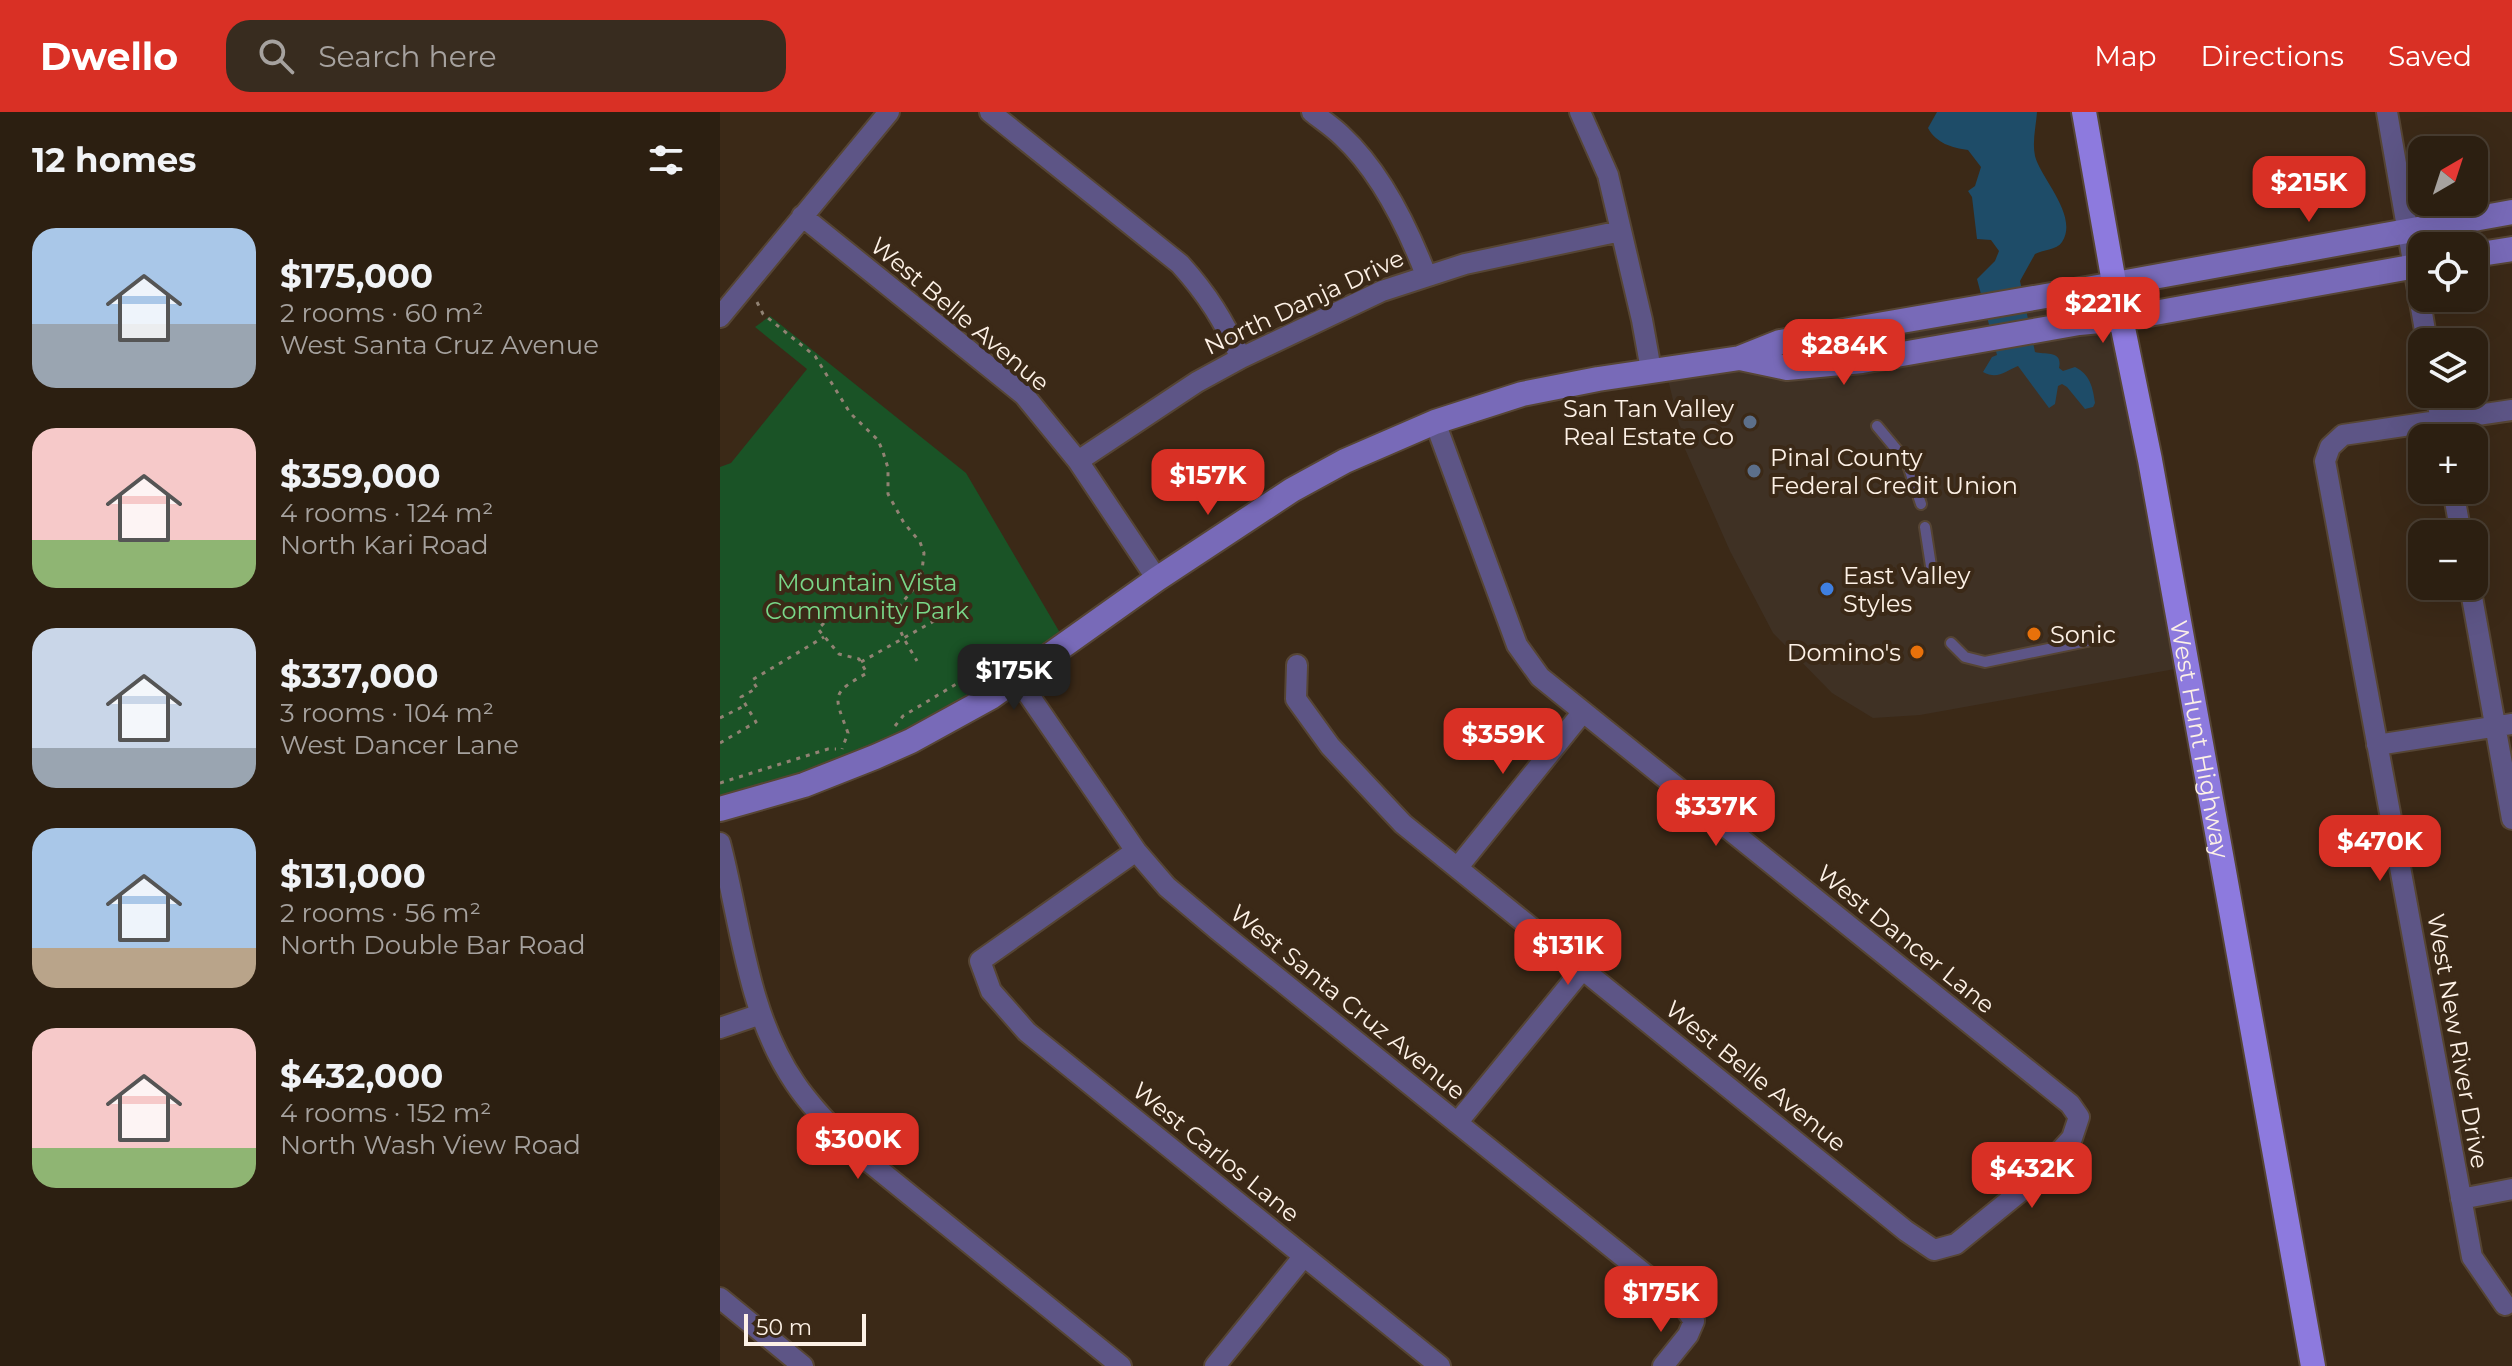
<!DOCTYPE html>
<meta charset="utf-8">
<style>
body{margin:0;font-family:Montserrat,sans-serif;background:#382c1f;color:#f1f3f6;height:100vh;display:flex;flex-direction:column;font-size:30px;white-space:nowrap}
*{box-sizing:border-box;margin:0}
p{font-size:26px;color:#a6a29f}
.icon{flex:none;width:44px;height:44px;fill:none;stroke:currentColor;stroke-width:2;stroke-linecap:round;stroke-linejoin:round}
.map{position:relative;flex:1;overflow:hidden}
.panel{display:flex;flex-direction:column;background:#2c1f11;width:720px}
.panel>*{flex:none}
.needle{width:52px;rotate:39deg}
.controls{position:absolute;left:1688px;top:24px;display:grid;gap:16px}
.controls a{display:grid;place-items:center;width:80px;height:80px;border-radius:16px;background:#2c1f11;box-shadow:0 8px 32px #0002,0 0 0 2px #483d31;font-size:40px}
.scale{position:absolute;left:24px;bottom:20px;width:122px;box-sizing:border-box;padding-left:8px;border:4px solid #fdf1e6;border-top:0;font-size:22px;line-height:28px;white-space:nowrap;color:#fdf1e6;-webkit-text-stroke:6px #3b2917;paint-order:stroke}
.price{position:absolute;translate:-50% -68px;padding:0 18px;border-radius:16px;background:#d93025;color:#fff;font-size:26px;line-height:52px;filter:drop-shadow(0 2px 4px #0008)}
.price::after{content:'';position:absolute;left:50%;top:48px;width:24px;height:18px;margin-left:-12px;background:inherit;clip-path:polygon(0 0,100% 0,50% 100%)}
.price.current{background:#222;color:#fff}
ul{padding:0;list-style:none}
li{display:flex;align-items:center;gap:24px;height:200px;padding:0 32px}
li span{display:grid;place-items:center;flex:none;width:224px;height:160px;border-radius:24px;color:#555}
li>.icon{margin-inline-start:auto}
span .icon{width:96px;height:96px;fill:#fffc;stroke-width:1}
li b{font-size:34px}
h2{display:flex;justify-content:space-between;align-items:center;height:96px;padding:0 32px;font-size:34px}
header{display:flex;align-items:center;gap:48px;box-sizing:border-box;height:112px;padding:0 40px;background:#d93025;color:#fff}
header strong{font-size:38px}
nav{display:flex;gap:44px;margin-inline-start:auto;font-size:28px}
.search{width:560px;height:72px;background:#382c1f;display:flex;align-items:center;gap:20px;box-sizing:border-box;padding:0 28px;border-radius:24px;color:#a6a29f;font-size:30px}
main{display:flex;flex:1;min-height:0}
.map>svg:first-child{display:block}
.commercial{fill:#3f3124}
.green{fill:#1a5326}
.water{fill:#1e4c68}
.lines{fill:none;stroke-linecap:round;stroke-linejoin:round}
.lane-casing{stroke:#564534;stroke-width:14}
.street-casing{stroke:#564534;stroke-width:24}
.secondary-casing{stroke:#564534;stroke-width:28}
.primary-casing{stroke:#564534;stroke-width:28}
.path{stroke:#918273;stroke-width:3;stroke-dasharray:4 6;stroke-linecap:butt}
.lane{stroke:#5d5586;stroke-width:10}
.street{stroke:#5d5586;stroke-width:20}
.secondary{stroke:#786ab8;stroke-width:24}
.primary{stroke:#8d7ade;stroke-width:24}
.service-dot{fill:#5c6f8a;stroke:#3b2917;stroke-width:3}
.shop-dot{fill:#3f7fe0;stroke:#3b2917;stroke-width:3}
.food-dot{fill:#e8710a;stroke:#3b2917;stroke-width:3}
.labels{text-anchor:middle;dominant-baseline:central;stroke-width:8;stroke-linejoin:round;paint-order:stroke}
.street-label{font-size:24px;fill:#fdf1e6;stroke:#3b2917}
.poi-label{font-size:24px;fill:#fdf1e6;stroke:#3b2917;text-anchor:start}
.park-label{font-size:24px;fill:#79d788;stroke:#3b2917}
</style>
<header>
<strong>Dwello</strong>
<div class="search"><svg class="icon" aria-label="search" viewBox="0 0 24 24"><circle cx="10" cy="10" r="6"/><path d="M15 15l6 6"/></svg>Search here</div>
<nav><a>Map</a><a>Directions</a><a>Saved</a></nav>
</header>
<main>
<section class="panel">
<h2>12 homes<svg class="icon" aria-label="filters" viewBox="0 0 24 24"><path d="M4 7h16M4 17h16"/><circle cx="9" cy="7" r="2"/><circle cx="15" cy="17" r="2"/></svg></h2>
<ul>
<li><span style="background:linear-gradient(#a9c7e8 60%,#9aa5b1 0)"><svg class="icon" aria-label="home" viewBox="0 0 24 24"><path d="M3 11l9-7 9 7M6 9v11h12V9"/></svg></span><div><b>$175,000</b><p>2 rooms · 60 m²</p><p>West Santa Cruz Avenue</p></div></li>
<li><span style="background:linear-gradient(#f6c9c9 70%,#8fb573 0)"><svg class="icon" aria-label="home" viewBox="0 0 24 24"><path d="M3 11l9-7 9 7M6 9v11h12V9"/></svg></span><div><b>$359,000</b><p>4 rooms · 124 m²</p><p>North Kari Road</p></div></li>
<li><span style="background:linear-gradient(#c9d6e8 75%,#9aa5b1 0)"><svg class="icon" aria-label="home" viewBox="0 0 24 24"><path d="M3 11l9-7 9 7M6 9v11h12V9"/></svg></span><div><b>$337,000</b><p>3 rooms · 104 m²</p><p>West Dancer Lane</p></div></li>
<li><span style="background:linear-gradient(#a9c7e8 75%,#b9a48a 0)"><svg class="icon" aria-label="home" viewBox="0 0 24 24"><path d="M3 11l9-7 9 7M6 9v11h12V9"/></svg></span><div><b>$131,000</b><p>2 rooms · 56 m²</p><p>North Double Bar Road</p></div></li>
<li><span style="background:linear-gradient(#f6c9c9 75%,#8fb573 0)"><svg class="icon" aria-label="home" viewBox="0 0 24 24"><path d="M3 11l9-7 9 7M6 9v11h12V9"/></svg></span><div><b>$432,000</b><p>4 rooms · 152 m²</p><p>North Wash View Road</p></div></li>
</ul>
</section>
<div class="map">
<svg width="1792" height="1254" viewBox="0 0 1792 1254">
<rect width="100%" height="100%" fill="#3b2917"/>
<path class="commercial" d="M1396 182 1466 555 1200 603 1153 606 1112 581 1053 521 1010 439 965 337 945 255 1020 246 1092 240Z"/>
<path class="green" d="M50 204 246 361 346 531 271 585 0 697V355L11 351 87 257 35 215Z"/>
<path class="water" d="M1217 0H1317C1316 14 1312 30 1315 44 1321 67 1359 104 1342 130 1337 138 1322 138 1315 142L1300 169 1315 240C1326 243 1343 238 1339 256L1343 259 1355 255C1370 262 1373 276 1375 291L1373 295 1365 297 1347 275 1342 272 1338 274 1335 292 1329 296 1298 254C1285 259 1278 268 1263 260L1272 245 1277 243 1257 167 1275 149 1279 139 1271 128 1257 127 1252 85 1248 79 1255 74 1261 55 1248 38C1232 36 1216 31 1208 16Z"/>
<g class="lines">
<defs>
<path id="lane" d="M1157 314 1187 350 1201 392
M1205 415 1211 454
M1231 531 1245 545 1265 550 1372 528"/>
<path id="street" d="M270 0 460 152C488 183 503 208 521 246
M592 0C602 8 613 15 622 24 661 60 687 114 706 163
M860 0 888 63 922 208 931 258
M1667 0 1707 230
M82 104 304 283 358 349 437 467
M0 205 169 0
M1716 282 1724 326
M358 349 477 270 521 246 662 179 745 152 901 119
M1733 378 1741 422
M1750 474 1792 707
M577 553 576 587 610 634 683 712 1186 1119 1214 1138 1236 1132 1312 1070 1352 1026 1359 1005 1350 992 820 565 797 533 715 310
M297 566 416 739 447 775 498 818 963 1193 974 1209 968 1223 943 1254
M1657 633 1792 612
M0 731C21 811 27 901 75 971 91 995 112 1015 132 1036L401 1254
M416 739 260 849 271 879 307 920 720 1254
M738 755 862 601
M0 916 41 902
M737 1011 862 858
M1741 1087 1792 1077
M0 1186 83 1254
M1785 1193 1752 1145 1605 349 1610 335 1623 323 1792 298
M495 1254 584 1144"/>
<path id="secondary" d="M1754 143 1792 137
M1020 246 1067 256 1142 249 1359 211 1401 207 1702 153
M0 697 84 673 155 645 191 629 271 585 437 467 572 378 625 349 715 310 802 282 878 267 1020 246 1060 230 1395 172 1792 100"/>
<g id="primary">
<path id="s1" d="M1364 0 1396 182 1430 348 1593 1254"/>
</g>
</defs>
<use href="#lane" class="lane-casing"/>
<use href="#street" class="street-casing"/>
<use href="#secondary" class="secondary-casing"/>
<use href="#primary" class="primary-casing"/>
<path class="path" d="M37 190 43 202 95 244 130 301 158 328 163 340 168 356V382L184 411 200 430 204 441 201 468 180 493 176 502 178 513 184 527 197 549
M104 511 98 517 119 542 139 547 147 561C110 582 114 583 128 621L122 637
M141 550 214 509
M0 606 26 593
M175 614 183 604 248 565 258 568 272 558
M0 631 36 610 21 585 37 576 32 568 104 525
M0 671 108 637H116"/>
<use href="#lane" class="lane"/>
<use href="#street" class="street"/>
<use href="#secondary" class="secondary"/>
<use href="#primary" class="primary"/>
</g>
<g class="service-dot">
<circle cx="1030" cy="310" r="8"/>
<circle cx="1034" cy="359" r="8"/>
</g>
<circle class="shop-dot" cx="1107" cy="477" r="8"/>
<g class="food-dot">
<circle cx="1314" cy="522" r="8"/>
<circle cx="1197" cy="540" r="8"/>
</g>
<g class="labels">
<g class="street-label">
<text transform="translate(584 190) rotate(-25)">North Danja Drive</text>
<text transform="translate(240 202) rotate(40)">West Belle Avenue</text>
<text stroke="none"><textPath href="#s1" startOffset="638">West Hunt Highway</textPath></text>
<text transform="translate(1186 827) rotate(39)">West Dancer Lane</text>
<text transform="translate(628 890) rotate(39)">West Santa Cruz Avenue</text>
<text transform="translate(1738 929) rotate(80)">West New River Drive</text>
<text transform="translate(1036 964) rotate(39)">West Belle Avenue</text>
<text transform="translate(496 1040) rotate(39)">West Carlos Lane</text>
</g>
<g class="poi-label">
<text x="1014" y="296" text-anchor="end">San Tan Valley<tspan x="1014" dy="28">Real Estate Co</tspan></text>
<text x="1050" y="345">Pinal County<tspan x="1050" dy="28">Federal Credit Union</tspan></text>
<text x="1123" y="463">East Valley<tspan x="1123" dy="28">Styles</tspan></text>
<text x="1330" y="522">Sonic</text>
<text x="1181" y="540" text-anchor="end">Domino's</text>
</g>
<g class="park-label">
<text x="147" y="470">Mountain Vista<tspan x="147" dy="28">Community Park</tspan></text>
</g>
</g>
</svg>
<div class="controls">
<a><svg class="needle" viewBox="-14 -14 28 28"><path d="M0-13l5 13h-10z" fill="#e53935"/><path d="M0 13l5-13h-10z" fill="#a6a29f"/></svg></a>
<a><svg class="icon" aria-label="locate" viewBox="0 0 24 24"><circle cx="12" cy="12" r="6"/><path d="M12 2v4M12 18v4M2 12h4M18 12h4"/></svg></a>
<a><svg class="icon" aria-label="layers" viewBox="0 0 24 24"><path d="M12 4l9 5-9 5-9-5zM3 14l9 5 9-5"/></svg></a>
<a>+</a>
<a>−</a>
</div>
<div class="scale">50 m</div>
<b class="price" style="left:1589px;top:112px">$215K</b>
<b class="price" style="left:1383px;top:233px">$221K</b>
<b class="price" style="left:1124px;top:275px">$284K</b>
<b class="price" style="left:488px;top:405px">$157K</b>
<b class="price current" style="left:294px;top:600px">$175K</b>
<b class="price" style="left:783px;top:664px">$359K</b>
<b class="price" style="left:996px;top:736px">$337K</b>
<b class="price" style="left:1660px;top:771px">$470K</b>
<b class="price" style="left:848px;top:875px">$131K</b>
<b class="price" style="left:138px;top:1069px">$300K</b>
<b class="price" style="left:1312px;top:1098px">$432K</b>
<b class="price" style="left:941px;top:1222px">$175K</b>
</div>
</main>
